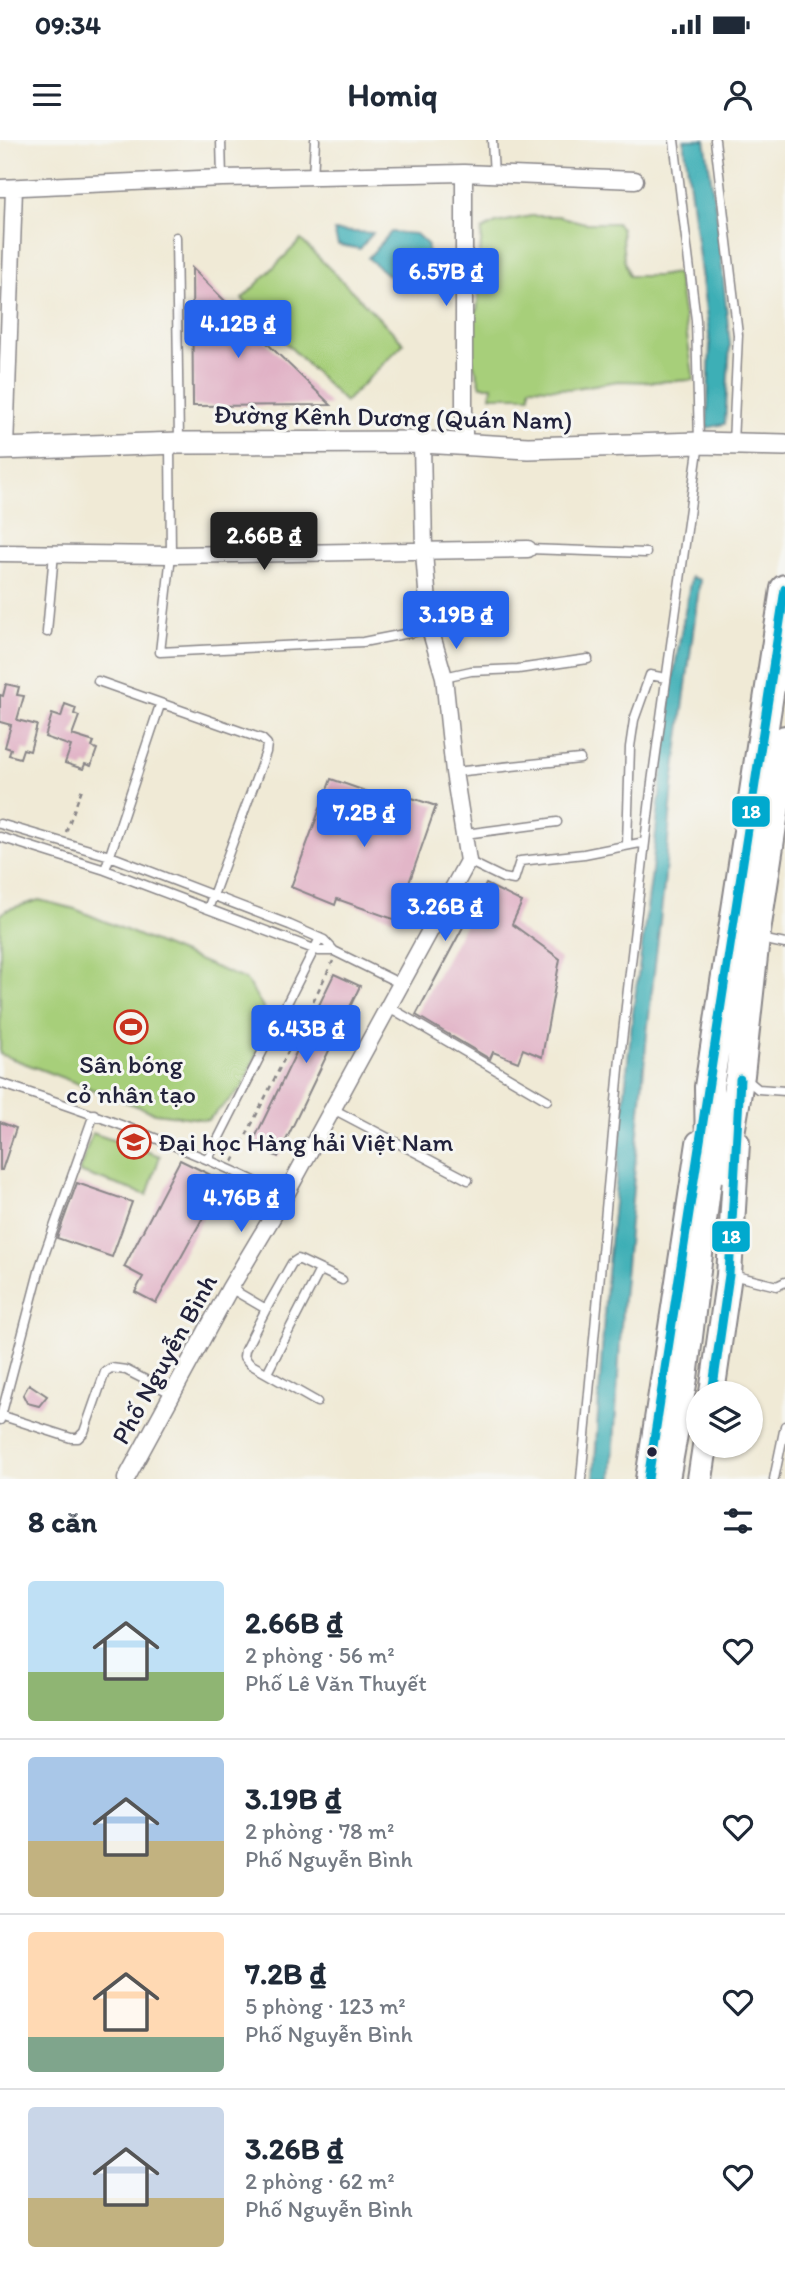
<!DOCTYPE html>
<html lang="vi">
<meta charset="utf-8">
<style>
body{margin:0;font-family:Itim,sans-serif;background:#f2f2f3;color:#1f2937;height:100vh;display:flex;flex-direction:column;font-size:26px;white-space:nowrap}
*{box-sizing:border-box;margin:0}
p{font-size:23px;color:#747a83}
.icon{flex:none;width:38px;height:38px;fill:none;stroke:currentColor;stroke-width:2;stroke-linecap:round;stroke-linejoin:round}
.map{position:relative;height:1339px;overflow:hidden}
.panel{display:flex;flex-direction:column;background:#fff;flex:1}
.panel>*{flex:none}
.buttons{position:absolute;left:686px;top:1241px;display:grid;gap:14px}
.buttons a{display:grid;place-items:center;width:77px;height:77px;border-radius:50%;background:#fff;box-shadow:0 2px 5px #0004;font-size:35px}
.price{position:absolute;translate:-50% -60px;padding:0 16px;border-radius:7px;background:#2563eb;color:#fff;font-size:23px;line-height:46px;filter:drop-shadow(0 2px 4px #0008)}
.price::after{content:'';position:absolute;left:50%;top:42px;width:21px;height:16px;margin-left:-10px;background:inherit;clip-path:polygon(0 0,100% 0,50% 100%)}
.price.on{background:#222;color:#fff}
ul{padding:0;list-style:none}
li{display:flex;align-items:center;gap:21px;height:175px;padding:0 28px}
li+li{border-top:2px solid #e0e1e3}
li span{display:grid;place-items:center;flex:none;width:196px;height:140px;border-radius:7px;color:#555}
li>.icon{margin-inline-start:auto}
span .icon{width:84px;height:84px;fill:#fffc;stroke-width:1}
li b{font-size:30px}
h2{display:flex;justify-content:space-between;align-items:center;height:84px;padding:0 28px;font-size:30px}
.status{display:flex;justify-content:space-between;align-items:center;height:49px;padding:0 35px;background:#fff;direction:ltr}
.status svg{height:19px;fill:currentColor}
header{display:flex;justify-content:space-between;align-items:center;height:91px;padding:0 28px;background:#fff;font-size:32px;font-weight:800}
.map>svg:first-child{display:block}
.green{fill:#a7cf7a;stroke:#64785a;stroke-width:2}
.water{fill:#3eafb6;stroke:#306878;stroke-width:2}
.building{fill:#e1b2c6}
.lines{fill:none;stroke-linecap:round;stroke-linejoin:round}
.lane-casing{stroke:#898688;stroke-width:11}
.street-casing{stroke:#898688;stroke-width:19}
.secondary-casing{stroke:#898688;stroke-width:24}
.primary-casing{stroke:#898688;stroke-width:28}
.highway-casing{stroke:#898688;stroke-width:32}
.path{stroke:#898688;stroke-width:2.5;stroke-dasharray:5 5;stroke-linecap:butt}
.lane{stroke:#fff;stroke-width:8}
.street{stroke:#fff;stroke-width:16}
.secondary{stroke:#fff;stroke-width:21}
.primary{stroke:#fff;stroke-width:24}
.highway{stroke:#fff;stroke-width:28}
.bus-1-casing{stroke:#f6f6f2;stroke-width:14}
.bus-1{stroke:#00a9ce;stroke-width:9}
.bus-dot{fill:#22223b;stroke:#f6f6f2;stroke-width:2.5}
.labels{text-anchor:middle;dominant-baseline:central;stroke-width:6;stroke-linejoin:round;paint-order:stroke}
.street-label{font-size:26px;fill:#22223b;stroke:#f6f6f2}
.poi-label{font-size:26px;fill:#22223b;stroke:#f6f6f2}
.line-badge{stroke:#f6f6f2;stroke-width:2.5}
.badge-label{font-size:19px;text-anchor:middle;font-weight:bold;fill:#fff}
</style>
<div class="status"><b>09:34</b><svg viewBox="0 0 49 12"><path d="M0 12V9h3v3zM5 12V6h3v6zM10 12V3h3v9zM15 12V0h3v12zM26 1h20v11H26zM47 4h2v5h-2z"/></svg></div>
<header><svg class="icon" aria-label="menu" viewBox="0 0 24 24"><path d="M4 6h16M4 12h16M4 18h16"/></svg>Homiq<svg class="icon" aria-label="person" viewBox="0 0 24 24"><circle cx="12" cy="8" r="4"/><path d="M4 21q1-7 8-7t8 7"/></svg></header>
<div class="map">
<svg width="785" height="1339" viewBox="0 0 785 1339">
<rect width="100%" height="100%" fill="#f6f6f2"/>
<filter id="ink" filterUnits="userSpaceOnUse"><feTurbulence type="fractalNoise" baseFrequency=".0143" numOctaves="2"/><feDisplacementMap in="SourceGraphic" scale="14" xChannelSelector="R" yChannelSelector="G"/><feConvolveMatrix kernelMatrix="1 2 1 2 8 2 1 2 1" color-interpolation-filters="sRGB"/></filter>
<filter id="wash" filterUnits="userSpaceOnUse"><feTurbulence type="fractalNoise" baseFrequency=".00686" numOctaves="4" result="noise"/><feDisplacementMap in="SourceGraphic" scale="28" xChannelSelector="R" yChannelSelector="G"/><feGaussianBlur stdDeviation="1.57" result="paint"/><feColorMatrix in="noise" values="0 0 0 0 0 0 0 0 0 0 0 0 0 0 0 0 0 1.4 0 .05"/><feComposite in="paint" operator="in"/></filter>
<g filter="url(#wash)">
<rect width="100%" height="100%" fill="#f0ead6"/>
<path class="green" d="M531 76H558L585 83H616L621 88 624 119 629 136H658L677 133 694 240 650 242 618 241 570 249 530 247V256H491L492 246H481L467 204 466 170 477 171 479 151 483 143H493L494 129H479L482 90 496 83Z
M301 100 404 203 345 262 242 159Z
M39 760 75 769 246 840 263 867 260 906 242 948 208 980 155 973 0 914V776L6 770Z
M92 993 160 1016 147 1055 79 1032Z"/>
<path class="water" d="M684 0H705L717 77 730 205 725 284 707 288 710 203Z
M334 91 373 93 360 109 338 105Z
M391 92 416 94 428 105 427 121 404 149 368 118Z
M691 437 700 440 673 644 664 746 647 894 622 1170 612 1339H594L606 1144 632 880 651 739 671 549Z"/>
<g id="blocks">
<path class="building" d="M192 128 273 209 331 265 193 266Z
M6 544 19 547 17 555 24 556 17 580 37 585 30 611 23 609 20 618 9 615 11 609 5 607 11 585 0 582V555L3 556Z
M65 564 76 568 74 574 79 576 72 595 94 602 92 607 97 609 91 626 85 624 83 629 65 623 71 606 45 597 52 574 61 577Z
M331 639 391 660 394 652 436 666 396 780 337 759 335 765 291 747Z
M486 744 522 762 512 784 560 819 542 917 523 909 518 922 493 912 490 919 416 875Z
M334 834 360 846 278 1017 252 1004Z
M0 982 16 988 2 1030H0Z
M180 1020 223 1041 156 1163 135 1152 143 1137 124 1127Z
M77 1043 132 1062 112 1117 57 1098Z
M29 1244 47 1256 39 1266 27 1263 23 1255Z"/>
</g>
</g>
<g filter="url(#ink)">
<use href="#blocks" fill-opacity="0" stroke="#898688" stroke-width="2"/>
<g class="lines">
<defs>
<path id="lane" d="M221 0 222 38
M492 0 494 35
M715 0 738 195 733 303
M313 38 315 0
M176 97 179 300
M170 304 171 415 160 512 363 502 430 489
M528 409 646 413
M47 492 54 413
M444 537 471 531 518 529 588 519
M98 541 262 599 267 604 266 612 208 769
M454 632 580 619
M0 684 110 716 290 785 324 800 334 811 401 844
M465 694 557 682
M0 697 105 730 319 811H334
M627 704 630 607 634 580 650 535 666 538
M468 721 503 738 514 740 520 721 584 714 645 702
M105 730 160 565
M761 799 785 804
M389 867 547 960
M746 939 758 949 785 951
M0 943C97 975 193 1009 285 1056
M333 969 468 1040
M208 1019 320 798
M732 1135 777 1146 785 1142
M230 1148 266 1169 245 1210 244 1217 250 1224 317 1262
M266 1169 292 1123 298 1119 342 1140
M267 1233 320 1130
M0 1275 71 1298H78L84 1292 105 1232 111 1228 126 1230 171 1253
M0 1280 41 1124 94 974
M581 1339 620 918 652 642 699 303 696 180 674 0
M774 1339 785 1286"/>
<path id="street" d="M0 48 222 38 464 33 635 40
M464 303V33
M5 309 14 49
M0 413 171 415 528 409
M126 1339 230 1148 285 1056 468 721 454 632 444 537 430 489 424 412 422 302"/>
<path id="secondary" d="M0 309 179 303 422 302 528 308 699 303 785 305"/>
<path id="primary" d="M712 1253 729 1135 737 1003
M648 1339 699 1003
M700 1339 705 1306"/>
<path id="highway" d="M724 1028 740 935 755 798 785 600
M665 1339 683 1238 710 1015 709 947 785 449"/>
</defs>
<use href="#lane" class="lane-casing"/>
<use href="#street" class="street-casing"/>
<use href="#secondary" class="secondary-casing"/>
<use href="#primary" class="primary-casing"/>
<use href="#highway" class="highway-casing"/>
<path class="path" d="M66 692 83 646
M233 1022 333 821"/>
<use href="#lane" class="lane"/>
<use href="#street" class="street"/>
<use href="#secondary" class="secondary"/>
<use href="#primary" class="primary"/>
<use href="#highway" class="highway"/>
<defs>
<path id="bus-1" d="M712 1253 729 1135 740 939
M648 1339 785 449"/>
</defs>
<use href="#bus-1" class="bus-1-casing"/>
<use href="#bus-1" class="bus-1"/>
</g>
</g>
<defs>
<symbol id="stadium-ring" viewBox="-11 -11 22 22"><circle r="9.5" fill="#f6f6f2" stroke="#c8321e" stroke-width="1.5"/><path d="M0-5a6.5 5 0 1 0 0 10a6.5 5 0 1 0 0-10ZM-3.5-1.8h7v3.6h-7Z" fill="#c8321e"/></symbol>
<symbol id="university-ring" viewBox="-11 -11 22 22"><circle r="9.5" fill="#f6f6f2" stroke="#c8321e" stroke-width="1.5"/><path d="M0-5L7-2L0 1L-7-2ZM-4 1L0 2.5L4 1V4Q0 6-4 4Z" fill="#c8321e"/></symbol>
</defs>
<g fill-rule="evenodd">
<use href="#stadium-ring" x="112" y="868" width="38" height="38"/>
<use href="#university-ring" x="115" y="983" width="38" height="38"/>
</g>
<circle class="bus-dot" cx="652" cy="1312" r="6"/>
<g class="labels">
<g class="street-label">
<text transform="translate(393 277) rotate(1)">Đường Kênh Dương (Quán Nam)</text>
<text transform="translate(164 1219) rotate(-61)">Phố Nguyễn Bình</text>
</g>
<g class="poi-label">
<text x="131" y="924">Sân bóng<tspan x="131" dy="30">cỏ nhân tạo</tspan></text>
<text x="158" y="1002" text-anchor="start">Đại học Hàng hải Việt Nam</text>
</g>
</g>
<g class="line-badge">
<rect x="731" y="655" width="40" height="33" rx="7" fill="#00a9ce"/>
<rect x="711" y="1080" width="40" height="33" rx="7" fill="#00a9ce"/>
</g>
<g class="badge-label">
<text x="751" y="678">18</text>
<text x="731" y="1103">18</text>
</g>
</svg>
<div class="buttons">
<a><svg class="icon" aria-label="layers" viewBox="0 0 24 24"><path d="M12 4l9 5-9 5-9-5zM3 14l9 5 9-5"/></svg></a>
</div>
<b class="price" style="left:446px;top:168px">6.57B ₫</b>
<b class="price" style="left:238px;top:220px">4.12B ₫</b>
<b class="price on" style="left:264px;top:432px">2.66B ₫</b>
<b class="price" style="left:456px;top:511px">3.19B ₫</b>
<b class="price" style="left:364px;top:709px">7.2B ₫</b>
<b class="price" style="left:445px;top:803px">3.26B ₫</b>
<b class="price" style="left:306px;top:925px">6.43B ₫</b>
<b class="price" style="left:241px;top:1094px">4.76B ₫</b>
</div>
<section class="panel">
<h2>8 căn<svg class="icon" aria-label="filters" viewBox="0 0 24 24"><path d="M4 7h16M4 17h16"/><circle cx="9" cy="7" r="2"/><circle cx="15" cy="17" r="2"/></svg></h2>
<ul>
<li><span style="background:linear-gradient(#bfe0f5 65%,#8fb573 0)"><svg class="icon" aria-label="home" viewBox="0 0 24 24"><path d="M3 11l9-7 9 7M6 9v11h12V9"/></svg></span><div><b>2.66B ₫</b><p>2 phòng · 56 m²</p><p>Phố Lê Văn Thuyết</p></div><svg class="icon" aria-label="heart" viewBox="0 0 24 24"><path d="M12 20l-8-8c-3-5 5-10 8-4 3-6 11-1 8 4z"/></svg></li>
<li><span style="background:linear-gradient(#a9c7e8 60%,#c2b280 0)"><svg class="icon" aria-label="home" viewBox="0 0 24 24"><path d="M3 11l9-7 9 7M6 9v11h12V9"/></svg></span><div><b>3.19B ₫</b><p>2 phòng · 78 m²</p><p>Phố Nguyễn Bình</p></div><svg class="icon" aria-label="heart" viewBox="0 0 24 24"><path d="M12 20l-8-8c-3-5 5-10 8-4 3-6 11-1 8 4z"/></svg></li>
<li><span style="background:linear-gradient(#ffd9b3 75%,#7fa58c 0)"><svg class="icon" aria-label="home" viewBox="0 0 24 24"><path d="M3 11l9-7 9 7M6 9v11h12V9"/></svg></span><div><b>7.2B ₫</b><p>5 phòng · 123 m²</p><p>Phố Nguyễn Bình</p></div><svg class="icon" aria-label="heart" viewBox="0 0 24 24"><path d="M12 20l-8-8c-3-5 5-10 8-4 3-6 11-1 8 4z"/></svg></li>
<li><span style="background:linear-gradient(#c9d6e8 65%,#c2b280 0)"><svg class="icon" aria-label="home" viewBox="0 0 24 24"><path d="M3 11l9-7 9 7M6 9v11h12V9"/></svg></span><div><b>3.26B ₫</b><p>2 phòng · 62 m²</p><p>Phố Nguyễn Bình</p></div><svg class="icon" aria-label="heart" viewBox="0 0 24 24"><path d="M12 20l-8-8c-3-5 5-10 8-4 3-6 11-1 8 4z"/></svg></li>
</ul>
</section>
